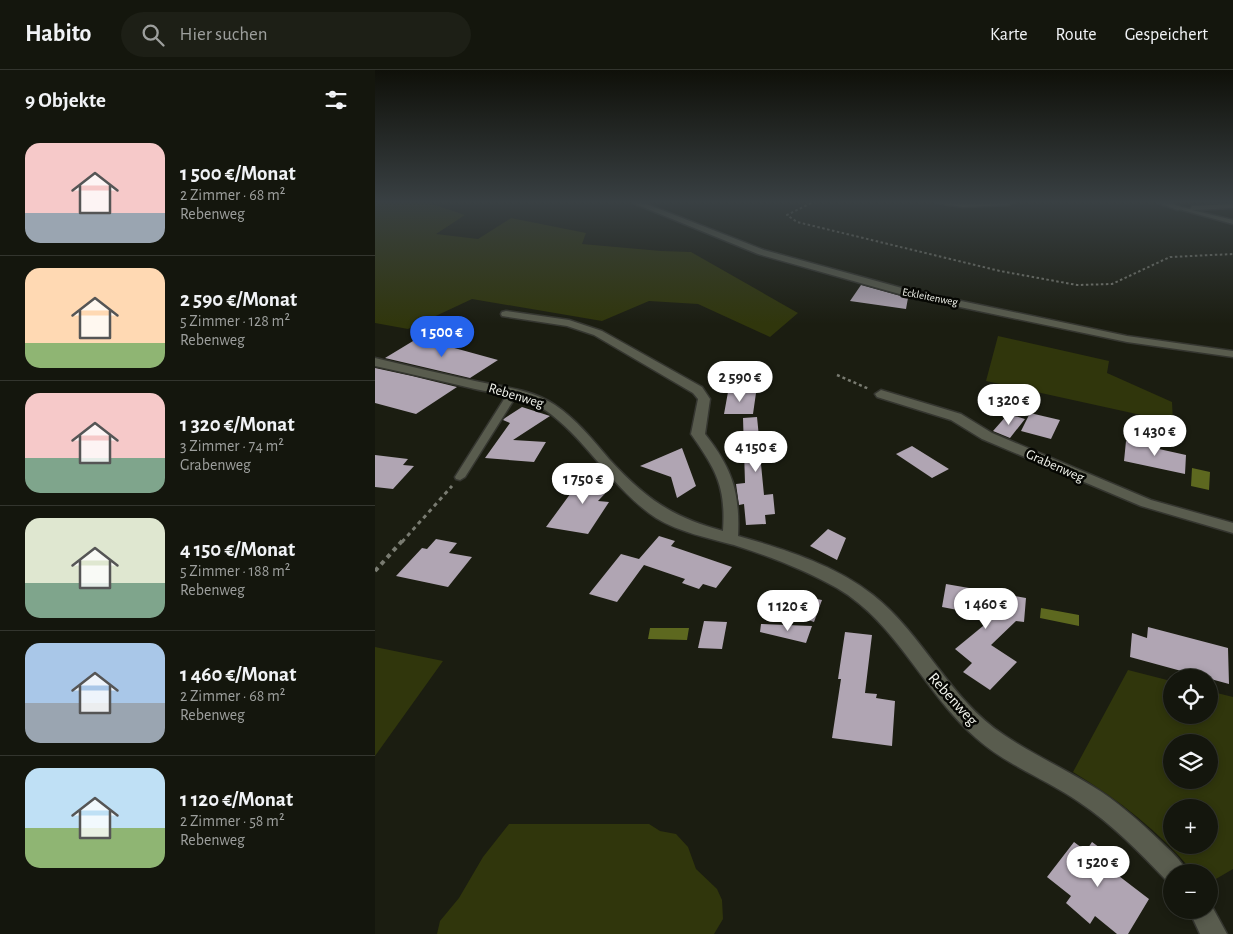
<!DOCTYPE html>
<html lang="de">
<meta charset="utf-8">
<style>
body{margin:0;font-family:"Alegreya Sans",sans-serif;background:#1d1f16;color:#f1f3f6;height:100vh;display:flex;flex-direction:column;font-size:19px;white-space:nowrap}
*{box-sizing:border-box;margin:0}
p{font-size:16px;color:#9d9f9d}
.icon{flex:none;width:28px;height:28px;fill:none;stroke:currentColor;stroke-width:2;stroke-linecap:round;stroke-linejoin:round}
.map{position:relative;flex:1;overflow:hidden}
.details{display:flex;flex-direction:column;background:#14160d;width:375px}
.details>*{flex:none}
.fabs{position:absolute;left:788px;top:599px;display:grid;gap:10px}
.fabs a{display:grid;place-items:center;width:55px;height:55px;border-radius:50%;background:#14160d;box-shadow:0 2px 8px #0003,0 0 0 1px #33352e;font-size:25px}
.price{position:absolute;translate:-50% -42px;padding:0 11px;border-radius:18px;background:#fff;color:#222;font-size:16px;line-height:32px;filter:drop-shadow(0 1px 2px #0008)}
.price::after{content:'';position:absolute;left:50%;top:30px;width:15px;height:11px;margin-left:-8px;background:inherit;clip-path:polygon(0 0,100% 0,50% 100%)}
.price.on{background:#2563eb;color:#fff}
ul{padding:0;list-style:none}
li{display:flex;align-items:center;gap:15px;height:125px;padding:0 25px}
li+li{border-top:1px solid #33352e}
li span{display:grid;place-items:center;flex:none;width:140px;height:100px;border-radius:15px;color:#555}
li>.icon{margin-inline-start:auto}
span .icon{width:60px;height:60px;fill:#fffc;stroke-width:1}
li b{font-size:21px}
h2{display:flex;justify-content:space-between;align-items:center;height:60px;padding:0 25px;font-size:21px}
header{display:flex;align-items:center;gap:30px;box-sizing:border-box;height:70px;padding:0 25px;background:#14160d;border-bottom:1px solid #33352e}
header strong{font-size:24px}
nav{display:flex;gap:28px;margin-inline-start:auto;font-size:18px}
.search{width:350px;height:45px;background:#1d1f16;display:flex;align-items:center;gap:12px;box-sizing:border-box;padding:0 18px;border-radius:28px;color:#9d9f9d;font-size:19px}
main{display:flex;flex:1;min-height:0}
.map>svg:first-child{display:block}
.green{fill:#30360c;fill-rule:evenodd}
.water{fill:#5d681f}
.building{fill:#b0a5b3}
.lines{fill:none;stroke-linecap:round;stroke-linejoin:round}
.lane-casing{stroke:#353630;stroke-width:3}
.street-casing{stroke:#353630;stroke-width:3}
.path-far3{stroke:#797b71;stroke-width:2;stroke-dasharray:2.5 2.5;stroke-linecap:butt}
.path-far2{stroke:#797b71;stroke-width:2.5;stroke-dasharray:3 3;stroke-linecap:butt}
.path-far1{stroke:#797b71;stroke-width:3;stroke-dasharray:4 4;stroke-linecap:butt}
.path{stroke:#797b71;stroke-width:4;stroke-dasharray:4.5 4.5;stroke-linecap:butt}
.lane{fill:#595c4e;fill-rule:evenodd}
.street{fill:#595c4e;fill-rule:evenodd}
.labels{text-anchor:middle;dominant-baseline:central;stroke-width:5;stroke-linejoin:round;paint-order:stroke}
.far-street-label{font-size:11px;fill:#f2f4ec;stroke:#060703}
.street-label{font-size:14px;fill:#f2f4ec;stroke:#060703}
.near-street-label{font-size:16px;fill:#f2f4ec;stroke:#060703}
</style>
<header>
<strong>Habito</strong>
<div class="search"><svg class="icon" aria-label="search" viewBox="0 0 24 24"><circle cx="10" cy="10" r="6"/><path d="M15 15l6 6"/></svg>Hier suchen</div>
<nav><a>Karte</a><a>Route</a><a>Gespeichert</a></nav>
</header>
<main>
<section class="details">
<h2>9 Objekte<svg class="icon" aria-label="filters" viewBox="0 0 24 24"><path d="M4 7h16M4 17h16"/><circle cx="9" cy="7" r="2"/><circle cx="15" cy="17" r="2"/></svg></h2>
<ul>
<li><span style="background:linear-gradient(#f6c9c9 70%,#9aa5b1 0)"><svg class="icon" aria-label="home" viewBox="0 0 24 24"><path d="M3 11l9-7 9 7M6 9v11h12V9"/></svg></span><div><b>1 500 €/Monat</b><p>2 Zimmer · 68 m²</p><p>Rebenweg</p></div></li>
<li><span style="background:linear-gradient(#ffd9b3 75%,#8fb573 0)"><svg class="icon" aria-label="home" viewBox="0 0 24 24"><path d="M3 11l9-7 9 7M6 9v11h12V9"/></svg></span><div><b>2 590 €/Monat</b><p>5 Zimmer · 128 m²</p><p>Rebenweg</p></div></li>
<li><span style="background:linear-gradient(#f6c9c9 65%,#7fa58c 0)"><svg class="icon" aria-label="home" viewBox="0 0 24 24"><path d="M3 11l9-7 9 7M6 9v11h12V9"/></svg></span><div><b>1 320 €/Monat</b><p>3 Zimmer · 74 m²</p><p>Grabenweg</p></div></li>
<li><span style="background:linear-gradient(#dfe7d0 65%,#7fa58c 0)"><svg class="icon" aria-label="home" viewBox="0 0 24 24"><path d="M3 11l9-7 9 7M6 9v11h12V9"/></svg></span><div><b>4 150 €/Monat</b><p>5 Zimmer · 188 m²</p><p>Rebenweg</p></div></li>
<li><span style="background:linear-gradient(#a9c7e8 60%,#9aa5b1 0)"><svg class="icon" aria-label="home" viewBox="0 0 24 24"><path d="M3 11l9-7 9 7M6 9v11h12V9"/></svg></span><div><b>1 460 €/Monat</b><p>2 Zimmer · 68 m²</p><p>Rebenweg</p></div></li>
<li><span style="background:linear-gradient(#bfe0f5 60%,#8fb573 0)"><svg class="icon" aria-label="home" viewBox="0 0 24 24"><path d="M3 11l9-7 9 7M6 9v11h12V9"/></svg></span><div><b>1 120 €/Monat</b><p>2 Zimmer · 58 m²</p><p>Rebenweg</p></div></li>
</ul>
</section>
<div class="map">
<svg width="858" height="864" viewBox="0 0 858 864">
<rect width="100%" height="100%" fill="#1b1d11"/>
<path class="green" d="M0 133H54L90 145 61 164 103 169 136 148 211 163 207 174 286 181 316 182 423 243 395 267 323 234 274 231 227 251 97 229 33 259 0 253Z
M623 266 734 291 732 303 797 332 798 352 611 311Z
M0 577 68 591 0 686Z
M753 600 796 611V645H834V621L858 627V799L834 813V802H818C785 762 743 729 698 702ZM796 672H834V710H796ZM796 738H834V775H796Z
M134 754H274L285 761 301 764 313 777 321 799 342 819 347 830 348 849 339 864H62L65 851 84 828 108 787Z"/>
<path class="water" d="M817 398 835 402 834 420 816 416Z
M666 538 704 545V556L665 548Z
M275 558H314L312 570 273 569Z"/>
<path class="building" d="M486 215 533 228 531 239 475 231Z
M43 268 123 290 95 308 10 288Z
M0 298 37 306 82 317 41 344 0 333Z
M353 322 381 323 378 344H349Z
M147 337 175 346 138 370 171 372 159 392 110 388 135 353 128 350 130 348Z
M655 343 685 350 676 369 646 361Z
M633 344 650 349 635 368 618 361Z
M382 347 384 367 407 366 409 383 385 384 389 425 398 424 400 444 390 445 391 454 371 455 369 434 364 435 361 414 370 413 368 348Z
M763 370 785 375 784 379 811 385 810 404 749 391 751 371 763 374Z
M537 376 574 399 557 408 521 384Z
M307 378 321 416 302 428 296 407 265 396Z
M0 385 33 389 28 395 39 396 18 419 0 417Z
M212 401 223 403 238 415 223 431 234 432 213 464 171 457Z
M453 459 471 468 462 490 435 476Z
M284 466 300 471 296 476 357 497 341 518 328 514 324 519 307 513 310 509 269 495 242 532 214 524 246 484 264 489Z
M61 469 82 473 74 483 97 487 73 517 21 506 47 478 52 479Z
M571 514 651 528 649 552 641 551 616 575 642 592 615 620 588 602 597 593 580 579 619 547 567 537Z
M421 525 447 530 439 552 413 543Z
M329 551 352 552 347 579 323 578Z
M386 554 437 556 431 573 385 562Z
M773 557 853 578 854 614 755 587 757 563 772 568Z
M470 562 497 565 490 623 502 624 501 628 520 631 517 676 457 668 466 609H463Z
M699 772 711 781 717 772 747 794 740 803 774 829 753 864H742L720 846 715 854 691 833 696 826 672 807Z"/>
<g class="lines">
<defs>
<path id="lane" d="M561 133H637L634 135 588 137Z
M858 134V138L817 140 858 150V154L800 138 803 136 815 139 817 136Z
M138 320 143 323 90 407 85 410 81 409 80 407 133 323Z"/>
<path id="street" d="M258 133H269L389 180 534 220 752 266 858 281V287L752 272 528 225 383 184Z
M783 133H796L807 138 803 140Z
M131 241 194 250 227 261 327 317 335 329 330 364C357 398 365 422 363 466 409 479 460 495 498 525 549 565 574 629 629 665 657 684 688 698 717 716 742 731 764 751 785 771 794 780 807 790 811 802H796V813L791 810C764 782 737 754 704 732 671 709 631 695 601 668 549 623 523 554 462 518 430 500 394 486 359 475 333 468 304 462 281 448 240 421 216 376 177 345 155 327 127 325 100 319 66 311 33 303 0 296V288C34 296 67 304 100 311 127 317 157 319 180 335 201 349 218 370 234 389 270 428 296 447 348 461 351 416 341 400 316 364L323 329 318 323 219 265 192 256 127 246 126 244 127 242Z
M506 320 586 344 617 363 776 430 858 453V463L766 436 607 369 576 350 502 327 500 324Z
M834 831 852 864H825L814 840H834Z"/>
</defs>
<use href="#lane" class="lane-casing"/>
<use href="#street" class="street-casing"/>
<path class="path-far3" d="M436 133 412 145 422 152 625 201 702 215 737 214 795 187 858 184"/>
<path class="path-far2" d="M462 305 494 319"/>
<path class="path-far1" d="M27 472 77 416"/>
<path class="path" d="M0 501 28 470"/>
<use href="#lane" class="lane"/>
<use href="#street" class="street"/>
</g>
<linearGradient id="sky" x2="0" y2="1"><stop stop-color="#0f1009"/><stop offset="0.52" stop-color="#394043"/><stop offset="1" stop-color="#394043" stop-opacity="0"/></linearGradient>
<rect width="858" height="254" fill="url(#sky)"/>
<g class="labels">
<g class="far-street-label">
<text transform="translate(555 227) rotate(11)">Eckleitenweg</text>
</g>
<g class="street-label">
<text transform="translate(141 326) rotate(17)">Rebenweg</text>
<text transform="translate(680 396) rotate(24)">Grabenweg</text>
</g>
<g class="near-street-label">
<text transform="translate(578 629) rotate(48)">Rebenweg</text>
</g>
</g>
</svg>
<div class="fabs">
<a><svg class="icon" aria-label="locate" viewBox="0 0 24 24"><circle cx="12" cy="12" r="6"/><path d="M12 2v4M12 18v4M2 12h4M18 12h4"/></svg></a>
<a><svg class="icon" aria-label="layers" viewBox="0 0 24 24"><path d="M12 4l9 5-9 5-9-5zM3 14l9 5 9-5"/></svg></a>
<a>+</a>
<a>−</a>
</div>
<b class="price on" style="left:67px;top:288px">1 500 €</b>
<b class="price" style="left:365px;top:333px">2 590 €</b>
<b class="price" style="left:634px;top:356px">1 320 €</b>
<b class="price" style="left:780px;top:387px">1 430 €</b>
<b class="price" style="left:381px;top:403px">4 150 €</b>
<b class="price" style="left:208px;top:435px">1 750 €</b>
<b class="price" style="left:611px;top:560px">1 460 €</b>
<b class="price" style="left:413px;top:562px">1 120 €</b>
<b class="price" style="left:723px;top:818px">1 520 €</b>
</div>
</main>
